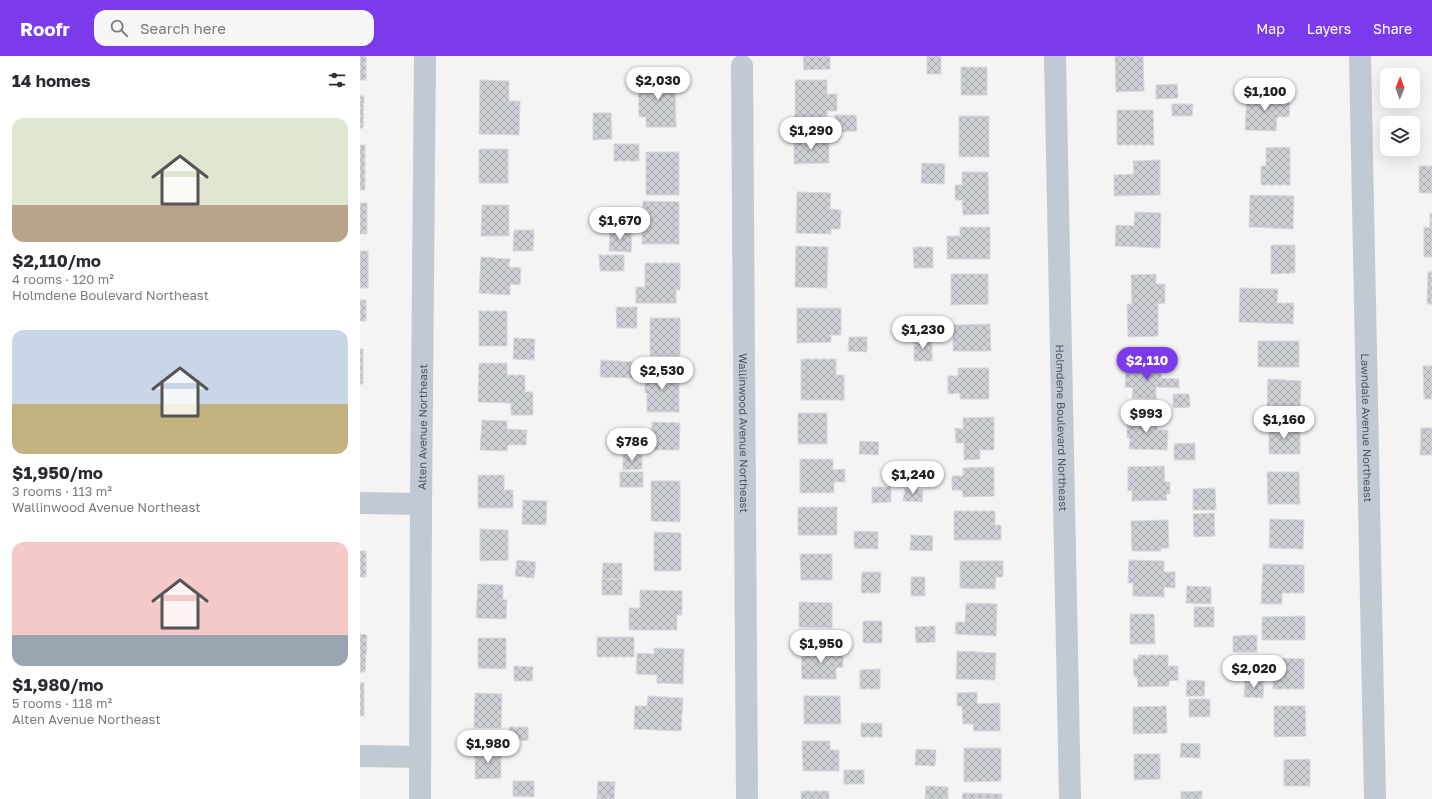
<!DOCTYPE html>
<meta charset="utf-8">
<style>
body{margin:0;font-family:"Golos Text",sans-serif;background:#f7f7f7;color:#2b2b33;height:100vh;display:flex;flex-direction:column;font-size:15px;white-space:nowrap}
*{box-sizing:border-box;margin:0}
p{font-size:13px;color:#7c7c81}
.icon{flex:none;width:22px;height:22px;fill:none;stroke:currentColor;stroke-width:2;stroke-linecap:round;stroke-linejoin:round}
.map{position:relative;flex:1;overflow:hidden}
.details{display:flex;flex-direction:column;background:#fff;width:360px}
.details>*{flex:none}
.needle{width:26px;rotate:1deg}
.buttons{position:absolute;left:1020px;top:12px;display:grid;gap:8px}
.buttons a{display:grid;place-items:center;width:40px;height:40px;border-radius:8px;background:#fff;box-shadow:0 4px 16px #0002;font-size:20px}
.price{position:absolute;translate:-50% -34px;padding:0 9px;border-radius:14px;background:#fff;color:#222;font-size:13px;line-height:26px;filter:drop-shadow(0 1px 2px #0008)}
.price::after{content:'';position:absolute;left:50%;top:24px;width:12px;height:9px;margin-left:-6px;background:inherit;clip-path:polygon(0 0,100% 0,50% 100%)}
.price.selected{background:#7c3aed;color:#fff}
ul{padding:0;list-style:none}
li{display:grid;align-content:center;gap:8px;height:212px;padding:0 12px}
li span{display:grid;place-items:center;height:124px;border-radius:12px;color:#555}
li>.icon{margin-inline-start:auto}
span .icon{width:72px;height:72px;fill:#fffc;stroke-width:1}
li b{font-size:17px}
h2{display:flex;justify-content:space-between;align-items:center;height:48px;padding:0 12px;font-size:17px}
header{display:flex;align-items:center;gap:24px;box-sizing:border-box;height:56px;padding:0 20px;background:#7c3aed;color:#fff}
header strong{font-size:19px}
nav{display:flex;gap:22px;margin-inline-start:auto;font-size:14px}
.search{width:280px;height:36px;background:#f7f7f7;display:flex;align-items:center;gap:10px;box-sizing:border-box;padding:0 14px;border-radius:12px;color:#7c7c81;font-size:15px}
main{display:flex;flex:1;min-height:0}
.map>svg:first-child{display:block}
.building{fill:url(#building-cross-hatch);stroke:#d7d9de}
.lines{fill:none;stroke-linecap:round;stroke-linejoin:round}
.street{stroke:#c1cad2;stroke-width:22}
.labels{text-anchor:middle;dominant-baseline:central;stroke-width:4;stroke-linejoin:round;paint-order:stroke}
.street-label{font-size:11px;fill:#4a5661;stroke:#fff}
</style>
<header>
<strong>Roofr</strong>
<div class="search"><svg class="icon" aria-label="search" viewBox="0 0 24 24"><circle cx="10" cy="10" r="6"/><path d="M15 15l6 6"/></svg>Search here</div>
<nav><a>Map</a><a>Layers</a><a>Share</a></nav>
</header>
<main>
<section class="details">
<h2>14 homes<svg class="icon" aria-label="filters" viewBox="0 0 24 24"><path d="M4 7h16M4 17h16"/><circle cx="9" cy="7" r="2"/><circle cx="15" cy="17" r="2"/></svg></h2>
<ul>
<li><span style="background:linear-gradient(#dfe7d0 70%,#b9a48a 0)"><svg class="icon" aria-label="home" viewBox="0 0 24 24"><path d="M3 11l9-7 9 7M6 9v11h12V9"/></svg></span><div><b>$2,110/mo</b><p>4 rooms · 120 m²</p><p>Holmdene Boulevard Northeast</p></div></li>
<li><span style="background:linear-gradient(#c9d6e8 60%,#c2b280 0)"><svg class="icon" aria-label="home" viewBox="0 0 24 24"><path d="M3 11l9-7 9 7M6 9v11h12V9"/></svg></span><div><b>$1,950/mo</b><p>3 rooms · 113 m²</p><p>Wallinwood Avenue Northeast</p></div></li>
<li><span style="background:linear-gradient(#f6c9c9 75%,#9aa5b1 0)"><svg class="icon" aria-label="home" viewBox="0 0 24 24"><path d="M3 11l9-7 9 7M6 9v11h12V9"/></svg></span><div><b>$1,980/mo</b><p>5 rooms · 118 m²</p><p>Alten Avenue Northeast</p></div></li>
</ul>
</section>
<div class="map">
<svg width="1072" height="743" viewBox="0 0 1072 743">
<defs>
<pattern id="building-cross-hatch" width="8" height="8" patternUnits="userSpaceOnUse"><rect width="8" height="8" fill="#cdcfd5"/><path d="M0 0l8 8M0 8l8-8" fill="none" stroke="#a8abb0"/></pattern>
</defs>
<rect width="100%" height="100%" fill="#f5f3f3"/>
<path class="building" d="M0 0H6V24H0Z
M443 0H470V13L444 14Z
M567 0H581V18H567Z
M755 0H783L784 35 756 36Z
M601 11H627V39H601Z
M278 20H315L316 71H286V61H279Z
M120 24 149 25V45H160L159 79 119 78Z
M435 24H467V38H477V55H467V63H435Z
M817 28 818 42 796 43V29Z
M0 40H4L3 72H0Z
M887 40 930 42 929 61H917L916 75 885 74Z
M812 48H833L832 60H812Z
M757 54H793L794 89H757Z
M233 57H251L252 83 233 84Z
M475 59H496L497 75 475 76Z
M599 60H629V101H599Z
M434 82H469V107L434 108Z
M254 88H279V105H254Z
M0 89H5V134H0Z
M930 91V129H901V110H906V92Z
M119 93H148V127H119Z
M286 96H319V139H286Z
M800 104V139L754 140V119L774 118 773 105Z
M562 107 585 108 584 128 561 127Z
M1059 110H1072V137H1059Z
M602 116H628L629 158 603 159 602 144H595V129H602Z
M437 136 471 137 470 153 481 154 480 173H471V178L436 177Z
M890 139 934 140 933 173 889 171Z
M283 145 319 146V188H282Z
M0 147H7V178H0Z
M122 149H149V180H121Z
M775 156 801 157 800 192 755 190 756 169 774 170Z
M1070 157H1072V201H1064V171L1070 172Z
M600 171H630V203H587V180H600Z
M154 174H174L173 195H153Z
M250 174 272 175 271 196 249 195Z
M911 189H935V217L911 218Z
M436 190 468 191 467 232 435 231Z
M553 191H573V212H554Z
M0 195H8V232H0Z
M239 199H264V215H240Z
M121 201 150 203 149 211 161 212 160 229 150 228V239L119 237Z
M285 207H320V234H316V247H276V231H285Z
M1068 216H1072V248H1067Z
M591 218H628V248L591 249Z
M796 218V228H805V247L798 248V280L768 281 767 248H772L771 219Z
M880 232 918 233 917 247H934L933 268 879 266Z
M0 244H6V265H0Z
M256 251H277V272H257Z
M437 252H481V279H471V286L437 287Z
M119 255H147V290H119Z
M290 262H320V300H290Z
M630 268 631 295H593V269Z
M489 281H507V296L488 295Z
M154 282 175 283 174 304 153 303Z
M554 283H572V305H554Z
M898 285H939V311H898Z
M0 293H3V328H0Z
M441 303H476V319H484V344H441Z
M241 304 274 306V322L240 321Z
M119 307H147V319H165V336H173V359H151V347L118 346Z
M766 308 801 309V322L819 323V332L796 331V343L772 342 773 332 765 331Z
M1063 310H1072V343H1064Z
M598 312H629V343H600V337L588 338V320H598Z
M285 314H319V356H287V337H285Z
M908 323 941 325 940 352 907 350Z
M813 338H829L830 351 813 352Z
M438 357H467V388H438Z
M767 360 797 361V374H808L807 394 769 393 770 382H767Z
M634 361V394H620V403L604 404V387H596L595 372 603 373V362Z
M122 364 147 365V373L167 374 166 389H148L147 395 120 394Z
M292 366 320 367 319 394H291Z
M909 370H940V398H909Z
M1061 372H1072V399H1060Z
M500 385 519 386 518 399 499 398Z
M835 387V404H814V388Z
M263 399H282V413L263 414Z
M440 403H473V414L485 413V426H474V437H440Z
M804 410 805 426H810V438H806L807 444 772 445V434L768 435V411Z
M634 411V440L603 441 602 434H592V420H603V412Z
M260 416H283V431H260Z
M907 416H939L940 448H908Z
M118 419H144V434H153V452H118Z
M291 425H320V466L291 465Z
M512 431H531V446L512 447Z
M545 432 563 434 562 446 543 445Z
M855 432 856 454H833V433Z
M163 444 187 445 186 469 162 468Z
M438 451H477V479H438Z
M594 455H635V469H641V484H594Z
M854 457 855 480 834 481 833 458Z
M910 463 944 464 943 493 909 492Z
M808 464 809 492H801V495H772L771 465Z
M120 473 148 474V504L120 505Z
M494 475 518 476V493L494 492Z
M294 476 321 477V515H294Z
M551 479 573 480 572 495 550 494Z
M0 495H6V521H0Z
M440 498H472V524H441Z
M157 504 176 506 174 522 155 520Z
M769 504 804 505V516H815V532L804 531V541L773 540V527H768Z
M600 505H643V521H636L635 533 600 532Z
M243 507H262V523H242Z
M903 508 944 509V537H922V548H901Z
M502 516H521L520 537H501Z
M551 521H565V540H551Z
M242 523H262V539H242Z
M118 528 143 529V544H147L146 563 116 562Z
M827 530 851 531V548L826 547Z
M280 534 322 535V559H317V574H269V552H280Z
M439 546 472 547V572L439 571Z
M606 547 637 548 636 580 595 578 596 566H605Z
M834 551H854V571H834Z
M770 558H794L795 588H770Z
M945 560V584H902V561Z
M503 565H522V587H503Z
M575 570V586L556 587 555 571Z
M0 578 7 579 5 616H0Z
M897 579V596H873V580Z
M237 581H274V601H237Z
M118 582H146V613L118 612Z
M294 592 324 593 323 628 297 627V619L276 618 277 597 294 598Z
M483 593V611L476 612V623H442L441 594Z
M597 595 636 597 635 624 596 623Z
M778 599H808V610H818V624L809 625V630L778 631 777 621H774L773 603H778Z
M914 602 944 603V633H913Z
M154 610 173 611 172 625H154Z
M520 613V633H500V614Z
M827 624 845 625 844 640H826Z
M885 624 904 625 903 642 884 641Z
M0 627H4V660H0Z
M617 636V648L640 647V675H614L613 668H603L602 650H597V637Z
M115 637 142 638 141 672H114Z
M288 640 323 642 321 675 274 673 275 650H287Z
M444 640H480L481 668H444Z
M829 643H850V661H829Z
M806 650 807 677 773 678V651Z
M914 650H945L946 680 914 681Z
M501 667H522V681H501Z
M149 671H168V684L149 685Z
M442 685H470V694H479V715H443Z
M821 687 840 688V702L820 701Z
M141 692V722L115 723V693Z
M604 692H641V725L604 726Z
M556 693 576 694 575 710 555 709Z
M774 698H800V723L774 724Z
M950 703V730H924V704Z
M484 714H504V728H484Z
M153 725H174V741L153 740Z
M238 725 255 726 254 743H237Z
M566 730 588 731V743H565Z
M441 735H469V743H441Z
M842 735V743H821V736Z
M603 737 642 738V743H602Z"/>
<g class="lines">
<g class="street">
<path id="s1" d="M695 0 710 743"/>
<path id="s2" d="M1000 0 1015 743"/>
<path id="s3" d="M382 10 387 743"/>
<path d="M0 447 61 448"/>
<path d="M0 700 60 701"/>
<path id="s4" d="M60 743 61 448 65 0"/>
</g>
</g>
<g class="labels">
<g class="street-label">
<text stroke="none"><textPath href="#s4" startOffset="372">Alten Avenue Northeast</textPath></text>
<text stroke="none"><textPath href="#s1" startOffset="372">Holmdene Boulevard Northeast</textPath></text>
<text stroke="none"><textPath href="#s2" startOffset="372">Lawndale Avenue Northeast</textPath></text>
<text stroke="none"><textPath href="#s3" startOffset="367">Wallinwood Avenue Northeast</textPath></text>
</g>
</g>
</svg>
<div class="buttons">
<a><svg class="needle" viewBox="-14 -14 28 28"><path d="M0-13l5 13h-10z" fill="#e53935"/><path d="M0 13l5-13h-10z" fill="#7c7c81"/></svg></a>
<a><svg class="icon" aria-label="layers" viewBox="0 0 24 24"><path d="M12 4l9 5-9 5-9-5zM3 14l9 5 9-5"/></svg></a>
</div>
<b class="price" style="left:298px;top:45px">$2,030</b>
<b class="price" style="left:905px;top:56px">$1,100</b>
<b class="price" style="left:451px;top:95px">$1,290</b>
<b class="price" style="left:260px;top:185px">$1,670</b>
<b class="price" style="left:563px;top:294px">$1,230</b>
<b class="price selected" style="left:787px;top:325px">$2,110</b>
<b class="price" style="left:302px;top:335px">$2,530</b>
<b class="price" style="left:786px;top:378px">$993</b>
<b class="price" style="left:924px;top:384px">$1,160</b>
<b class="price" style="left:272px;top:406px">$786</b>
<b class="price" style="left:553px;top:439px">$1,240</b>
<b class="price" style="left:461px;top:608px">$1,950</b>
<b class="price" style="left:894px;top:633px">$2,020</b>
<b class="price" style="left:128px;top:708px">$1,980</b>
</div>
</main>
